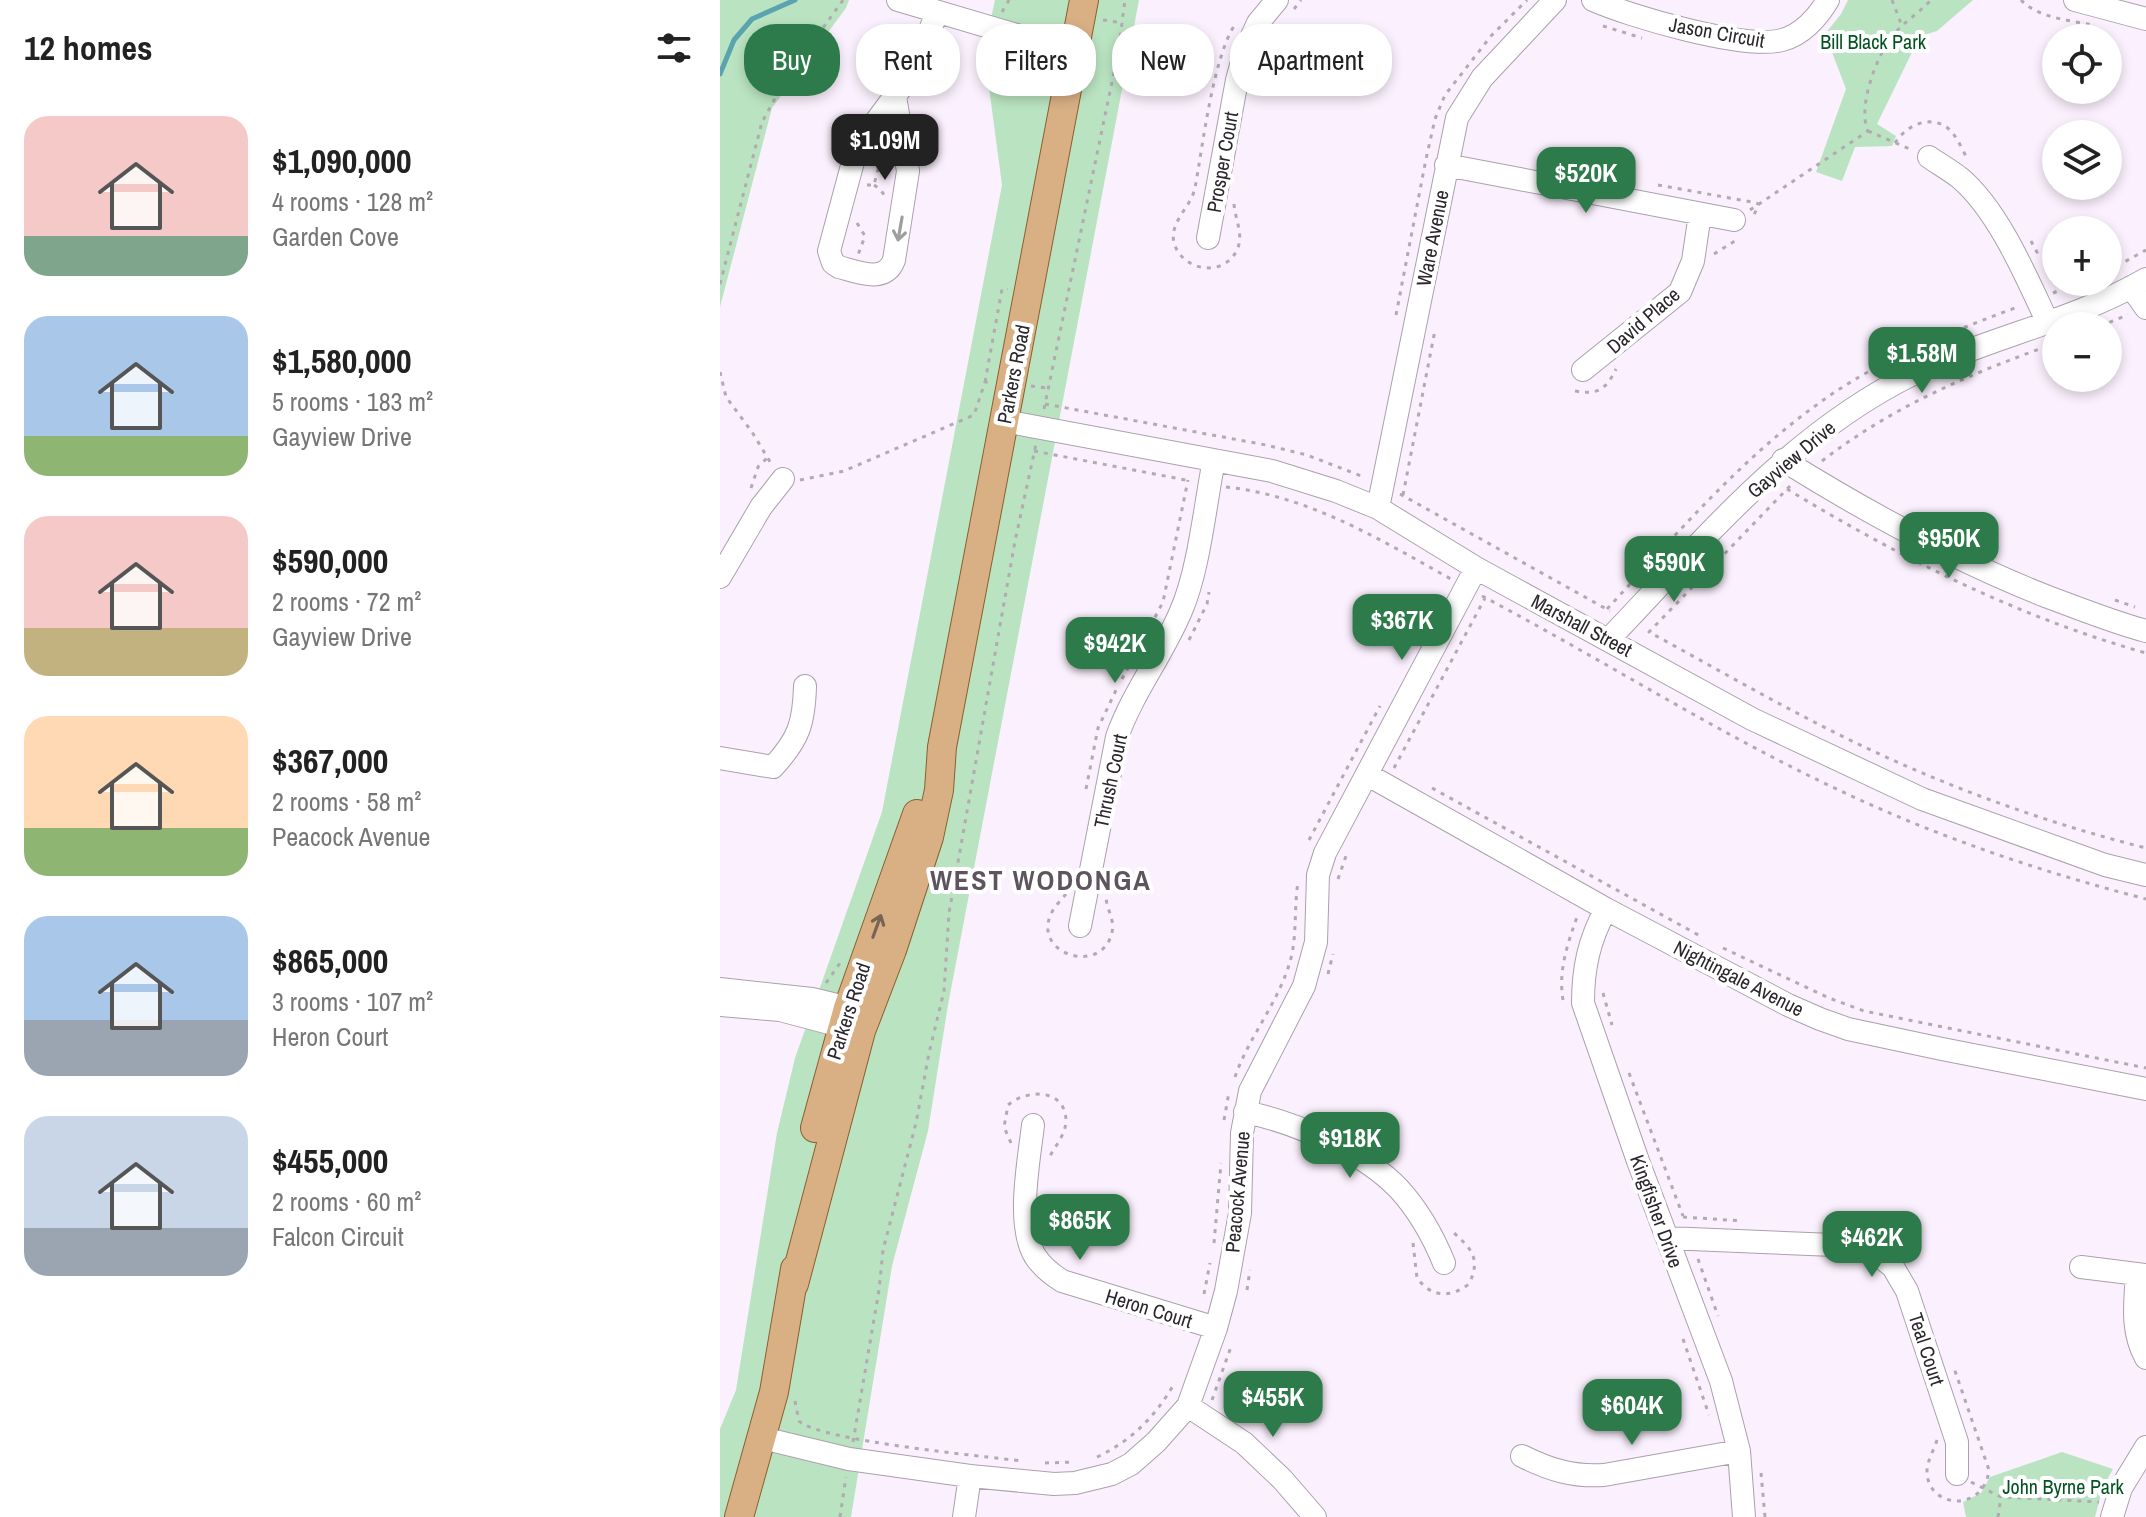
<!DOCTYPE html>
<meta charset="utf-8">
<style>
body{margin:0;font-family:"Archivo Narrow",sans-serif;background:#f6f6f6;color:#222;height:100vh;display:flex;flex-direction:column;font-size:30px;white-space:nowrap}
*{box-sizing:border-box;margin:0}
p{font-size:26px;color:#767676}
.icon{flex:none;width:44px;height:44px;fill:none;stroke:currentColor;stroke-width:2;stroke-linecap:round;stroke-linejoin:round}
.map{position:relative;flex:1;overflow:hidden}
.sheet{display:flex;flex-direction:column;background:#fff;width:720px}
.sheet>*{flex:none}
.guide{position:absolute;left:24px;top:24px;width:760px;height:72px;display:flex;gap:16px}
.fabs{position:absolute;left:1322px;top:24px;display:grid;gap:16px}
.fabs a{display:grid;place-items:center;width:80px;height:80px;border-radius:50%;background:#fff;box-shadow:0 4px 12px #0003;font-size:40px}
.price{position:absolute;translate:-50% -68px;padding:0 18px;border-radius:16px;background:#2d7b4a;color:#fff;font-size:26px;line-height:52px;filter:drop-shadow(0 2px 4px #0008)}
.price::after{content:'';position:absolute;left:50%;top:48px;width:24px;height:18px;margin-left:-12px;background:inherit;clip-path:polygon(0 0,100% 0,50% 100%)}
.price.current{background:#222;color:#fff}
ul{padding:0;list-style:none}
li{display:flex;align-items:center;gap:24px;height:200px;padding:0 24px}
li span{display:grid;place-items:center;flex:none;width:224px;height:160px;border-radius:24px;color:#555}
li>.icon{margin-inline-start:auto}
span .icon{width:96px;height:96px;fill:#fffc;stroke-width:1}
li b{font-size:34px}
h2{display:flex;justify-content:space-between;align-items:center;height:96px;padding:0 24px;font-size:34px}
.tag{padding:0 28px;border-radius:32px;background:#fff;box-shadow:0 4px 12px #0003;font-size:28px;line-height:72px}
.tag.current{background:#2d7b4a;color:#fff}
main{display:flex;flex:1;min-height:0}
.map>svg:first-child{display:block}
.green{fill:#bae4c1}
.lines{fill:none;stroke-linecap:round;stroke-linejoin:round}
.stream{stroke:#5ba3af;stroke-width:5}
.minor-casing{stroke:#aba0ac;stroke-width:24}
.major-casing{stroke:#8b5e30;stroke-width:30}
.path{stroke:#b2a9b3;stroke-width:3;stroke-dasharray:4 6;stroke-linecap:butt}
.minor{stroke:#fff;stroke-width:22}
.major{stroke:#d9b084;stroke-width:28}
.oneway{stroke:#a09da0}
.oneway2{stroke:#796453}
.labels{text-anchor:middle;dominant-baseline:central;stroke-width:8;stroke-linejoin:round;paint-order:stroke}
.street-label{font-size:20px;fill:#2b262b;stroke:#fff}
.park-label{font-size:20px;fill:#045222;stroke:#fff}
.district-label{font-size:28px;font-weight:bold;letter-spacing:2px;fill:#5e545f;stroke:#fff}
</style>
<main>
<section class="sheet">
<h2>12 homes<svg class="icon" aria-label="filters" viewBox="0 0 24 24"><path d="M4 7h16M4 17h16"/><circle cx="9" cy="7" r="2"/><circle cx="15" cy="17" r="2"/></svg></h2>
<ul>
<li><span style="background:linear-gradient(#f6c9c9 75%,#7fa58c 0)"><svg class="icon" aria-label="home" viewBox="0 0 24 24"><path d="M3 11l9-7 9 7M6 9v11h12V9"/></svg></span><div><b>$1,090,000</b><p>4 rooms · 128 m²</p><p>Garden Cove</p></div></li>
<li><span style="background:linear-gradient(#a9c7e8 75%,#8fb573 0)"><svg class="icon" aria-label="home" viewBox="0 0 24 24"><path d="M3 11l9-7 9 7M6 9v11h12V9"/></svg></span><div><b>$1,580,000</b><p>5 rooms · 183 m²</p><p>Gayview Drive</p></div></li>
<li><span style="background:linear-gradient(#f6c9c9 70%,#c2b280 0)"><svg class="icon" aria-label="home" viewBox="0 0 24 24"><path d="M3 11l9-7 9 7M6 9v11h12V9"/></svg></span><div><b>$590,000</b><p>2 rooms · 72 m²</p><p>Gayview Drive</p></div></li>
<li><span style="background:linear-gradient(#ffd9b3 70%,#8fb573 0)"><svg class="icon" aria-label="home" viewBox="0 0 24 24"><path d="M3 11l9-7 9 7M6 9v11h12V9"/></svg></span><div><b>$367,000</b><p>2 rooms · 58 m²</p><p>Peacock Avenue</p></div></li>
<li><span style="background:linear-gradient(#a9c7e8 65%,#9aa5b1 0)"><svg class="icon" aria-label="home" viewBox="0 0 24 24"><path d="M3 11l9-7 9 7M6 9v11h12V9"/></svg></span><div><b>$865,000</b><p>3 rooms · 107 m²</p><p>Heron Court</p></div></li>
<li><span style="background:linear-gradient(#c9d6e8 70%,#9aa5b1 0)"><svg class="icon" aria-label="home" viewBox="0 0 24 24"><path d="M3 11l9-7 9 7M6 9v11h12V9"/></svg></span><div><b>$455,000</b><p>2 rooms · 60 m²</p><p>Falcon Circuit</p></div></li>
</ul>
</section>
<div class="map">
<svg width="1426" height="1517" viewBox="0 0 1426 1517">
<rect width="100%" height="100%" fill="#fbf0fd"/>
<path class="green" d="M0 0H129L126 8 52 108 0 307Z
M275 0H419L228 1005 208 1131 172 1266 131 1517H0V1429L16 1390 57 1133 75 1058 162 812 282 185 264 50Z
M1128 0H1253L1217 31 1200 36 1157 124 1176 136 1172 146 1135 147 1122 181 1096 172 1126 89 1105 34 1121 14Z
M1342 1452 1393 1469 1383 1487 1375 1517H1246L1243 1502 1261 1493 1270 1477Z"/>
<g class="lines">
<path class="stream" d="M0 74 14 40 32 19 75 0"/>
<defs>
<path id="minor" d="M178 0 354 52
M873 0C909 16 1024 50 1062 40 1082 35 1098 17 1108 0
M1355 0 1426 19
M175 97 188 171 174 260C165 284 138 272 119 267L113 263 109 251 137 147 195 69 217 12
M1209 157C1219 164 1230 170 1240 178 1278 210 1306 276 1327 321
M726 165 1014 220
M488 238 517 80 525 51 538 23 557 0
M1411 287 1426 308
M863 370 960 292 973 261 980 214
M284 421 552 471 616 491 658 508 756 568 1032 719 1202 799 1385 865 1426 875
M1063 460C1148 513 1234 560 1328 597 1361 609 1392 622 1426 631
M658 508 737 118 762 78 835 0
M0 577 41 507 63 479
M889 639C983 541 1071 433 1195 373 1270 337 1354 321 1426 279
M0 758 53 767C79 739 84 723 85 686
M648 775 886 909 1068 1005 1100 1019 1128 1029 1222 1049 1426 1089
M886 909C869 940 863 968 863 1003L918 1161 1001 1381 1019 1451 1024 1517
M360 926 397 737C413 692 443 654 461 611 479 570 485 505 494 460
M0 989 92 999 141 1011
M0 1005 60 1010 136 1030
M525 1112C575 1122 644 1152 679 1189 699 1211 713 1236 724 1263
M313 1125C309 1161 296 1224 315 1256 322 1267 331 1274 342 1281L496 1328
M947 1238 1138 1246 1158 1255 1173 1267 1187 1291 1237 1442V1474
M1361 1267 1426 1275
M1417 1274C1415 1304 1411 1331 1426 1358
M468 1406 524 1443 562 1479 595 1517
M42 1438 129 1459 250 1476 334 1484 355 1483 392 1474 411 1464 436 1442 468 1406 496 1328 506 1291 520 1213 522 1133 530 1091 584 986 596 942 598 875 605 853 756 568
M802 1456C830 1470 853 1477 884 1475L1019 1451
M244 1517 250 1476
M1392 1517 1401 1488 1426 1447"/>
<path id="major" d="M95 1128 128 1008 197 814
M74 1284 141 1031 172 950 209 837 219 790 222 747 364 0
M19 1517 54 1392 75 1269"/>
</defs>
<use href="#minor" class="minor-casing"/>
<use href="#major" class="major-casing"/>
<path class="path" d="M1172 0 1182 26
M1301 0C1318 18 1349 20 1372 25
M574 9 581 0
M282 12 289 0
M383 20 403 23
M883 26 922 38
M553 38 562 25
M317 60 327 82
M1148 131 1192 150
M1175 143C1187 124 1213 113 1231 131 1238 139 1243 151 1248 160
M147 185H154L164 145
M154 185 160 189 165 196
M938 185 1032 202 1039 204 1033 217
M514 204C515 220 525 236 516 252 501 278 462 270 454 243 449 222 471 207 475 188 483 145 493 56 516 23
M1030 210 1148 131C1137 107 1157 55 1173 35 1184 22 1199 13 1211 0
M137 223 145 236 138 255
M1311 241 1319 256
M994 254 1018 239
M1388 271 1426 250
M0 284 42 122 64 82 123 0
M1333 293 1360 282
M676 315 706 159 715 119 725 95 771 36 807 0
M1380 326 1408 315
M0 372 6 397 32 432 52 465
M265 382 282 289H288
M311 386 328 388
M855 391C877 395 886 390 896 369
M325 404 546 445 587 455 644 477
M324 409 398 53 405 0
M314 451 471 481
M1102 461C1173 406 1252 373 1336 343
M80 480 124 471 254 415 265 382H268
M1070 486 929 632C997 669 1064 708 1134 742 1227 787 1326 823 1426 848
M506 487C589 496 659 539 731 579
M31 488 38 467 47 458
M1067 489C1181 558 1298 617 1426 653
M680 494 890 611
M683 495 715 330
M762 596C876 656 986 726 1102 782 1206 833 1314 870 1426 899
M1395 600 1415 607
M887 609C955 536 1020 459 1102 401 1162 358 1231 332 1300 306
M469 640 487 604 489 592
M402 679 443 602 468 480
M674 768 765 598
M712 788 982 937
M366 789 378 728 398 686
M589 840 660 706
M219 877 234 881
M618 879 626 856
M346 894C341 900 334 907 331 914 312 955 383 976 392 932 395 919 386 909 386 896
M1003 948 1109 998 1144 1011 1426 1068
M608 974 613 954
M106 983 120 963
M883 993 892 1025
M843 1000C838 969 848 943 858 914
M909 1073 963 1216
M515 1077C529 1036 560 1001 571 958 577 934 574 907 578 882
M504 1120 509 1092
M291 1143 284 1127 288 1105C306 1089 345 1088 346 1120 346 1135 334 1147 328 1160
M963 1217 1023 1221
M494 1243 501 1163
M693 1243 697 1278C712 1298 730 1298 749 1284 762 1257 750 1248 732 1231
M978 1259 998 1316
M527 1290 530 1270
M484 1294 490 1263
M963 1339 989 1415
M492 1400 512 1344
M75 1401 79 1421C100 1441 263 1456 302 1461
M1217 1440C1214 1450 1207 1461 1207 1471 1207 1509 1264 1513 1269 1470L1233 1365
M133 1442 159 1290 163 1250 196 1123 209 1053 224 991 229 913 295 541 316 444
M377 1457C411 1441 435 1417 454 1384
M325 1463 354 1462
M1041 1473 1045 1517
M1251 1482 1281 1497 1379 1502
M120 1517 126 1477
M1278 1517 1281 1497"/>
<use href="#minor" class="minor"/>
<use href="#major" class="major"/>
</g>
<defs><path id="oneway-shaft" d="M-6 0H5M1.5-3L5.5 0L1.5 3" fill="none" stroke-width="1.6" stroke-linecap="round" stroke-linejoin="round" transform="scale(2)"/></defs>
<use class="oneway" href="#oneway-shaft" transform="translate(180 229) rotate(100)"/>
<use class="oneway2" href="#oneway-shaft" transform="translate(157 926) rotate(-70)"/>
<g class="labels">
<g class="street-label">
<text transform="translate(997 32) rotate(10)">Jason Circuit</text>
<text transform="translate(502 162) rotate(-80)">Prosper Court</text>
<text transform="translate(712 238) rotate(-79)">Ware Avenue</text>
<text transform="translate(923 320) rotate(-41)">David Place</text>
<text transform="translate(293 374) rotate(-79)">Parkers Road</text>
<text transform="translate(1071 459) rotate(-40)">Gayview Drive</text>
<text transform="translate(862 625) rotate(28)">Marshall Street</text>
<text transform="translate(390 781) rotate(-78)">Thrush Court</text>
<text transform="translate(1019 978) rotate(27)">Nightingale Avenue</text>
<text transform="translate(128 1011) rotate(-72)">Parkers Road</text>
<text transform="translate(517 1192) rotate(-85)">Peacock Avenue</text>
<text transform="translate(937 1211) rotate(70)">Kingfisher Drive</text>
<text transform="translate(429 1308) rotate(17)">Heron Court</text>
<text transform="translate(1207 1349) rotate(72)">Teal Court</text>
</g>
<g class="park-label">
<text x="1153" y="41">Bill Black Park</text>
<text x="1343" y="1486">John Byrne Park</text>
</g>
<g class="district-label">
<text x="321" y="880">WEST WODONGA</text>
</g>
</g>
</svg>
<div class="fabs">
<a><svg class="icon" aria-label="locate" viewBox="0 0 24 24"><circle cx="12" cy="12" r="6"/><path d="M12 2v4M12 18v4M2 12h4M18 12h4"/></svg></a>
<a><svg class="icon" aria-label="layers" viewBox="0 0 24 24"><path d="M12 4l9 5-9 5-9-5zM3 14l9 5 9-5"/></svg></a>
<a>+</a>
<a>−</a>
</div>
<b class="price current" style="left:165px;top:182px">$1.09M</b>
<b class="price" style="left:866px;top:215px">$520K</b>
<b class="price" style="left:1202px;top:395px">$1.58M</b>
<b class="price" style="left:1229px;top:580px">$950K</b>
<b class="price" style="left:954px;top:604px">$590K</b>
<b class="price" style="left:682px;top:662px">$367K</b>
<b class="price" style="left:395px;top:685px">$942K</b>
<b class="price" style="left:630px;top:1180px">$918K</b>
<b class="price" style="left:360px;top:1262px">$865K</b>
<b class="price" style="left:1152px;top:1279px">$462K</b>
<b class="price" style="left:553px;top:1439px">$455K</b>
<b class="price" style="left:912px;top:1447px">$604K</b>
<div class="guide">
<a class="tag current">Buy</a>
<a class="tag">Rent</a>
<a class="tag">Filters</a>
<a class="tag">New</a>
<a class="tag">Apartment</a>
</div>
</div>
</main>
